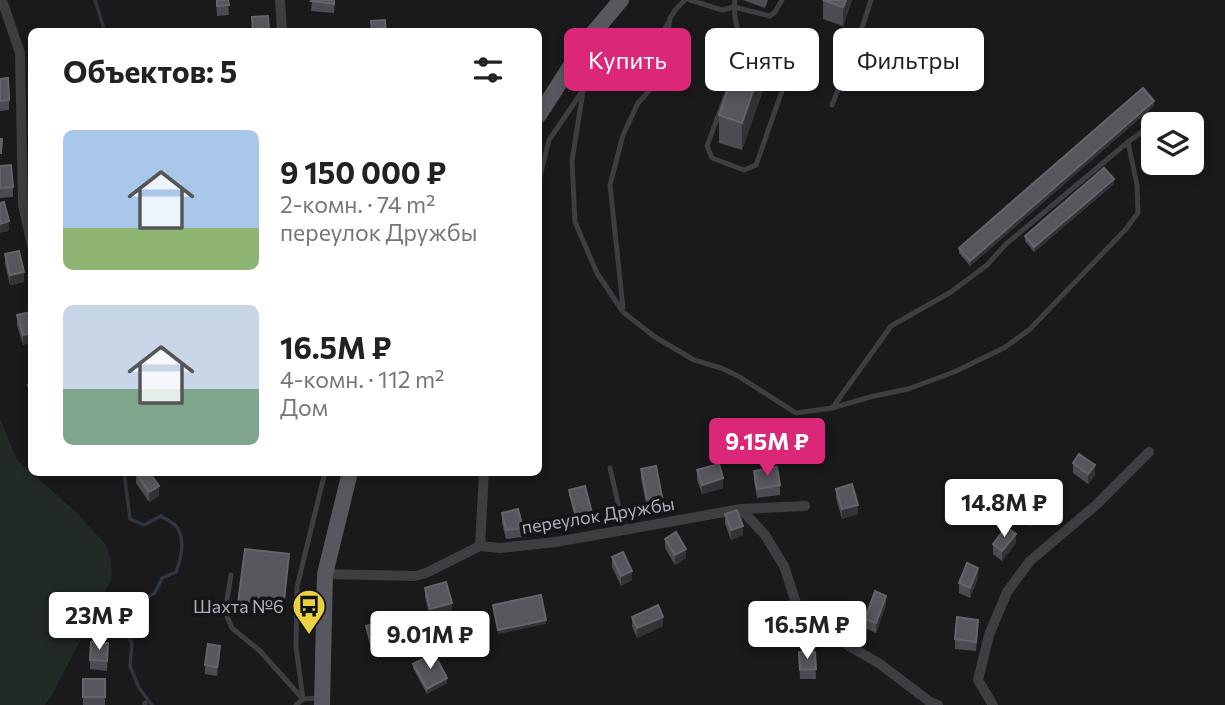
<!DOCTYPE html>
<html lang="ru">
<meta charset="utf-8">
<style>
body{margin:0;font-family:Commissioner,sans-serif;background:#f2f2f2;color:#222;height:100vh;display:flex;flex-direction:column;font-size:26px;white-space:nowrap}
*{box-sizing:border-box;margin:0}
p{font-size:23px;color:#767676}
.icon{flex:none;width:38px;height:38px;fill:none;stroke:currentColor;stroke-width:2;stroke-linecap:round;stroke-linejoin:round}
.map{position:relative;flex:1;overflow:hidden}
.drawer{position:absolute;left:28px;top:28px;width:514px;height:448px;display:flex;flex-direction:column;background:#fff;border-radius:10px;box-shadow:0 4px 10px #0003}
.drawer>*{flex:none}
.banner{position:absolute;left:564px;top:28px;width:556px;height:63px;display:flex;gap:14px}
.controls{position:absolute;left:1141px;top:112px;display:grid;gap:14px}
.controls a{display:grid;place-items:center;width:63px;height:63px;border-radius:10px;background:#fff;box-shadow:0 4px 10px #0003;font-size:35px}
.price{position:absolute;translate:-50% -60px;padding:0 16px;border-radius:7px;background:#fff;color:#222;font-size:23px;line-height:46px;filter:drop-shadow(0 2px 4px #0008)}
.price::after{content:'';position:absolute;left:50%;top:42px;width:21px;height:16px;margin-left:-10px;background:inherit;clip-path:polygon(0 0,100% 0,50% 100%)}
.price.selected{background:#db2777;color:#fff}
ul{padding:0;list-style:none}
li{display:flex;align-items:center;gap:21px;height:175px;padding:0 35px}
li span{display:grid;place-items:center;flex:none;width:196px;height:140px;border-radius:10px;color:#555}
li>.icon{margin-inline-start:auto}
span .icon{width:84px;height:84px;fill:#fffc;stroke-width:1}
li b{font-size:30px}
h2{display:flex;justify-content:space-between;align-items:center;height:84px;padding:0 35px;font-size:30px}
.chip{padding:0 24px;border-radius:10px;background:#fff;box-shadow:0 4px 10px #0003;font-size:24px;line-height:63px}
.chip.selected{background:#db2777;color:#fff}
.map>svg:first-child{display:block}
.green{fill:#212a24}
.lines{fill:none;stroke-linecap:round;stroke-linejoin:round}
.stream{stroke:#30363f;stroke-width:3.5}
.lane{stroke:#3d3d42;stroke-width:5}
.street{stroke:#3d3d42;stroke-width:10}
.primary{stroke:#57575f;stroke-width:16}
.wall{fill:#4b4b51}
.shaded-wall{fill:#333337}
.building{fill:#56565c;stroke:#64646b;stroke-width:2}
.labels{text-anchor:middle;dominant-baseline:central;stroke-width:7;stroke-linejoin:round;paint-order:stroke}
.street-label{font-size:18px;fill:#adaeba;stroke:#151417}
.poi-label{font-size:18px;fill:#adaeba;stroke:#151417;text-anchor:end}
</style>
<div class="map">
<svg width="1225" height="705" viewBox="0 0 1225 705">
<rect width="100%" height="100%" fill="#1a191c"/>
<path class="green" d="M0 419 17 460 76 512 106 545 111 561 112 579 51 697 45 705H0Z"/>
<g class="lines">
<path class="stream" d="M95 0 105 32
M124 472 130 519 144 525 161 516C165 519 172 522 176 526 186 538 181 559 176 572L162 578 155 593 134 604 125 615 123 627 132 643 130 666 139 688 152 705"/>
<path class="lane" d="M690 0 722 10 734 7 770 16 775 12 782 0
M735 0C733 15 737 33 744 46L742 51
M589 45 595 66 583 91 572 161 575 222 597 273 623 312 655 337 694 360 721 368 738 376 796 413 832 408 870 397 908 389 954 372 1004 348 1029 330 1126 229 1138 213 1137 185 1128 142
M595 66C603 68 613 74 622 74 645 76 659 40 668 23
M734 73 707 146 712 158 744 170 756 165 789 71 787 60 767 53
M832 105 861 31 871 0
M539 180 549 140 581 93
M623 308 610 185 623 135 638 103 658 81 665 59 670 18 676 9 685 0
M833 407 891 326 951 292 987 265 1005 245 1128 142 1158 120
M610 468 624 529
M231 575 225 612 232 628 260 651 302 698
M303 699 296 647 297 587 325 472
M145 703V705
M296 705 303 699 319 698"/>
<path class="street" d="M2 0 20 53 23 205 32 245
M280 0 282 32
M741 509 765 535 784 566 799 612 810 623 880 664 930 702 938 705
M480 546 484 472
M325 574 415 576 426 573 480 546 500 548 556 542 741 509 805 506
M993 705 978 680 989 635 1007 592 1030 561 1096 505 1149 452"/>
<path class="primary" d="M539 115 588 39 621 0
M322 705 325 574 350 472"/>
</g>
<path class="wall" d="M216 0H228L229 15 217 16Z
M312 0H335L334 13 311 11Z
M743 0H768L765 8Z
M823 0H852L843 26 823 19Z
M772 64 742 150 719 143V115Z
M0 79 9 100V110L0 111Z
M1154 106 970 266 959 253V248Z
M0 166 13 187V197L0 198Z
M1114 184 1034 252 1025 241V236Z
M5 254 24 282 10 285 5 264Z
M32 314V342L23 345 17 325V315Z
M32 384V405L28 395V385Z
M1073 463 1095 475 1088 484 1073 473Z
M641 469 662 497V506L647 509 641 478Z
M697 470 723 488 702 494 697 480Z
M754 471 780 485V495L757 498 754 480Z
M136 473 159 496 149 502 136 483Z
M836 489 858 514 842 519 836 498Z
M569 490 592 517 576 521 569 495Z
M1017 508 1039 515 1031 527 1017 517Z
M502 513 523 528V537L506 539 502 523Z
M725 514 743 535 731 540 725 524Z
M665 539 686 558 675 565 665 548Z
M1016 543 1002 561 993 554V544Z
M612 557 632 580 621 586 612 567Z
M289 559 283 614 238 608V603Z
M978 578 970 598 959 593V583Z
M425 588 452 613 430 618 425 597Z
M886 605 876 633 865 628V619Z
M632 617 663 626 637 638 632 626Z
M978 629 976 651 955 649V639Z
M799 652H815L816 679H800Z
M108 653 107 671 90 669V660Z
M220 656 217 676 205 674V665Z
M413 664 447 683 427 694 413 668Z
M83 679H105V705H83Z"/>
<path class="shaded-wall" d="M846 0H852L843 26V7Z
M772 36V64L742 150V123Z
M1154 101V106L970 266V261Z
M1114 179V184L1034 252V247Z
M9 221V231L0 233V224Z
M24 272V282L10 285V275Z
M32 333V342L23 345V335Z
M1095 465V475L1088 484V474Z
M723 478V488L702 494V485Z
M159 486V496L149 502V492Z
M858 505V514L842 519V509Z
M1039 506V515L1031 527V517Z
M592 513V517L576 521V516Z
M743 526V535L731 540V530Z
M1016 534V543L1002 561V551Z
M686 549V558L675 565V555Z
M978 568V578L970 598V588Z
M632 571V580L621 586V576Z
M886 596V605L876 633V623Z
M452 603V613L430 618V609Z
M663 617V626L637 638V628Z
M546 620V624L498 634V630Z
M385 645V650L372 653V648Z
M220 646V656L217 676V667Z
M447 678V683L427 694V689Z"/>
<path class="building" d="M217 0H228L229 5 217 6Z
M312 0H334V4L311 1Z
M823 0H846L843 7Z
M268 16 269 32H253L252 17Z
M385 20 386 32H372L371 21Z
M749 29 772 36 742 123 719 115Z
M8 78 9 100 0 101V79Z
M1143 88 1154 101 970 261 959 248Z
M0 139H2L1 153H0Z
M11 165 13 187 0 188V166Z
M1104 168 1114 179 1034 247 1025 236Z
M4 202 9 221 0 224V203Z
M19 251 24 272 10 275 5 254Z
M31 312 32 333 23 335 17 315Z
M32 384V396L28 385Z
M1079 454 1095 465 1088 474 1073 463Z
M719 464 723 478 702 485 697 470Z
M656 466 662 497 647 499 641 469Z
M777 467 780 485 757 489 754 471Z
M138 472H149L159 486 149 492 136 473Z
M852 484 858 505 842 509 836 489Z
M585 486 592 513 576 516 569 490Z
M1026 496 1039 506 1031 517 1017 508Z
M518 509 523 528 506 530 502 513Z
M737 510 743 526 731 530 725 514Z
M1006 527 1016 534 1002 551 993 544Z
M676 532 686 549 675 555 665 539Z
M245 549 289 554 283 609 238 603Z
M623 552 632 571 621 576 612 557Z
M967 563 978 568 970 588 959 583Z
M446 582 452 603 430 609 425 588Z
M875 591 886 596 876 623 865 619Z
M541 595 546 620 498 630 493 605Z
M658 605 663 617 637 628 632 617Z
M957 617 978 620 976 642 955 639Z
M379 623 385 645 372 648 366 626Z
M91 642 108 643 107 661 90 660Z
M208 644 220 646 217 667 205 665Z
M799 652H815L816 669 800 670Z
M434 653 447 678 427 689 413 664Z
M83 679H105V697H83Z"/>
<defs>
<symbol id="bus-pin" viewBox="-11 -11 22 30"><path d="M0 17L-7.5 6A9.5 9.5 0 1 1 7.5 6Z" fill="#ead143" stroke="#151417"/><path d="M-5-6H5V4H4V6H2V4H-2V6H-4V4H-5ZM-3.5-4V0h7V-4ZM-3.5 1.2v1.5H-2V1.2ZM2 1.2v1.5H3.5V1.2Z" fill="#111"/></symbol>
</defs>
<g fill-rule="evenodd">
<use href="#bus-pin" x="290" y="587" width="38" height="52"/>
</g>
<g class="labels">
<g class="street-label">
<text transform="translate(598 515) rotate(-9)">переулок Дружбы</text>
</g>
<g class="poi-label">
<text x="284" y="606">Шахта №6</text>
</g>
</g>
</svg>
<div class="controls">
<a><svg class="icon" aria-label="layers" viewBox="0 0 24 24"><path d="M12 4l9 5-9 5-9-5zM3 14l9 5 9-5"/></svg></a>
</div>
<b class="price selected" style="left:767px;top:478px">9.15M ₽</b>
<b class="price" style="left:1004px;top:539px">14.8M ₽</b>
<b class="price" style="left:99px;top:652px">23M ₽</b>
<b class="price" style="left:807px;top:661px">16.5M ₽</b>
<b class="price" style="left:430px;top:671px">9.01M ₽</b>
<div class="banner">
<a class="chip selected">Купить</a>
<a class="chip">Снять</a>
<a class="chip">Фильтры</a>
</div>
<section class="drawer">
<h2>Объектов: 5<svg class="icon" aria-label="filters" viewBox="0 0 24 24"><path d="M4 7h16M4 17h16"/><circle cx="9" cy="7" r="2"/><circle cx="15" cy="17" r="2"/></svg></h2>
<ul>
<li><span style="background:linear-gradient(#a9c7e8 70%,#8fb573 0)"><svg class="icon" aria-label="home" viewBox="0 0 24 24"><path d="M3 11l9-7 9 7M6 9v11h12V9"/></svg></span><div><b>9 150 000 ₽</b><p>2-комн. · 74 m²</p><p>переулок Дружбы</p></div></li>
<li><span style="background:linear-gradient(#c9d6e8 60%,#7fa58c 0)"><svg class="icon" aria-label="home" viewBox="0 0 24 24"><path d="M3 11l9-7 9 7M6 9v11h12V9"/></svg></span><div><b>16.5M ₽</b><p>4-комн. · 112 m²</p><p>Дом</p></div></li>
</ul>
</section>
</div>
